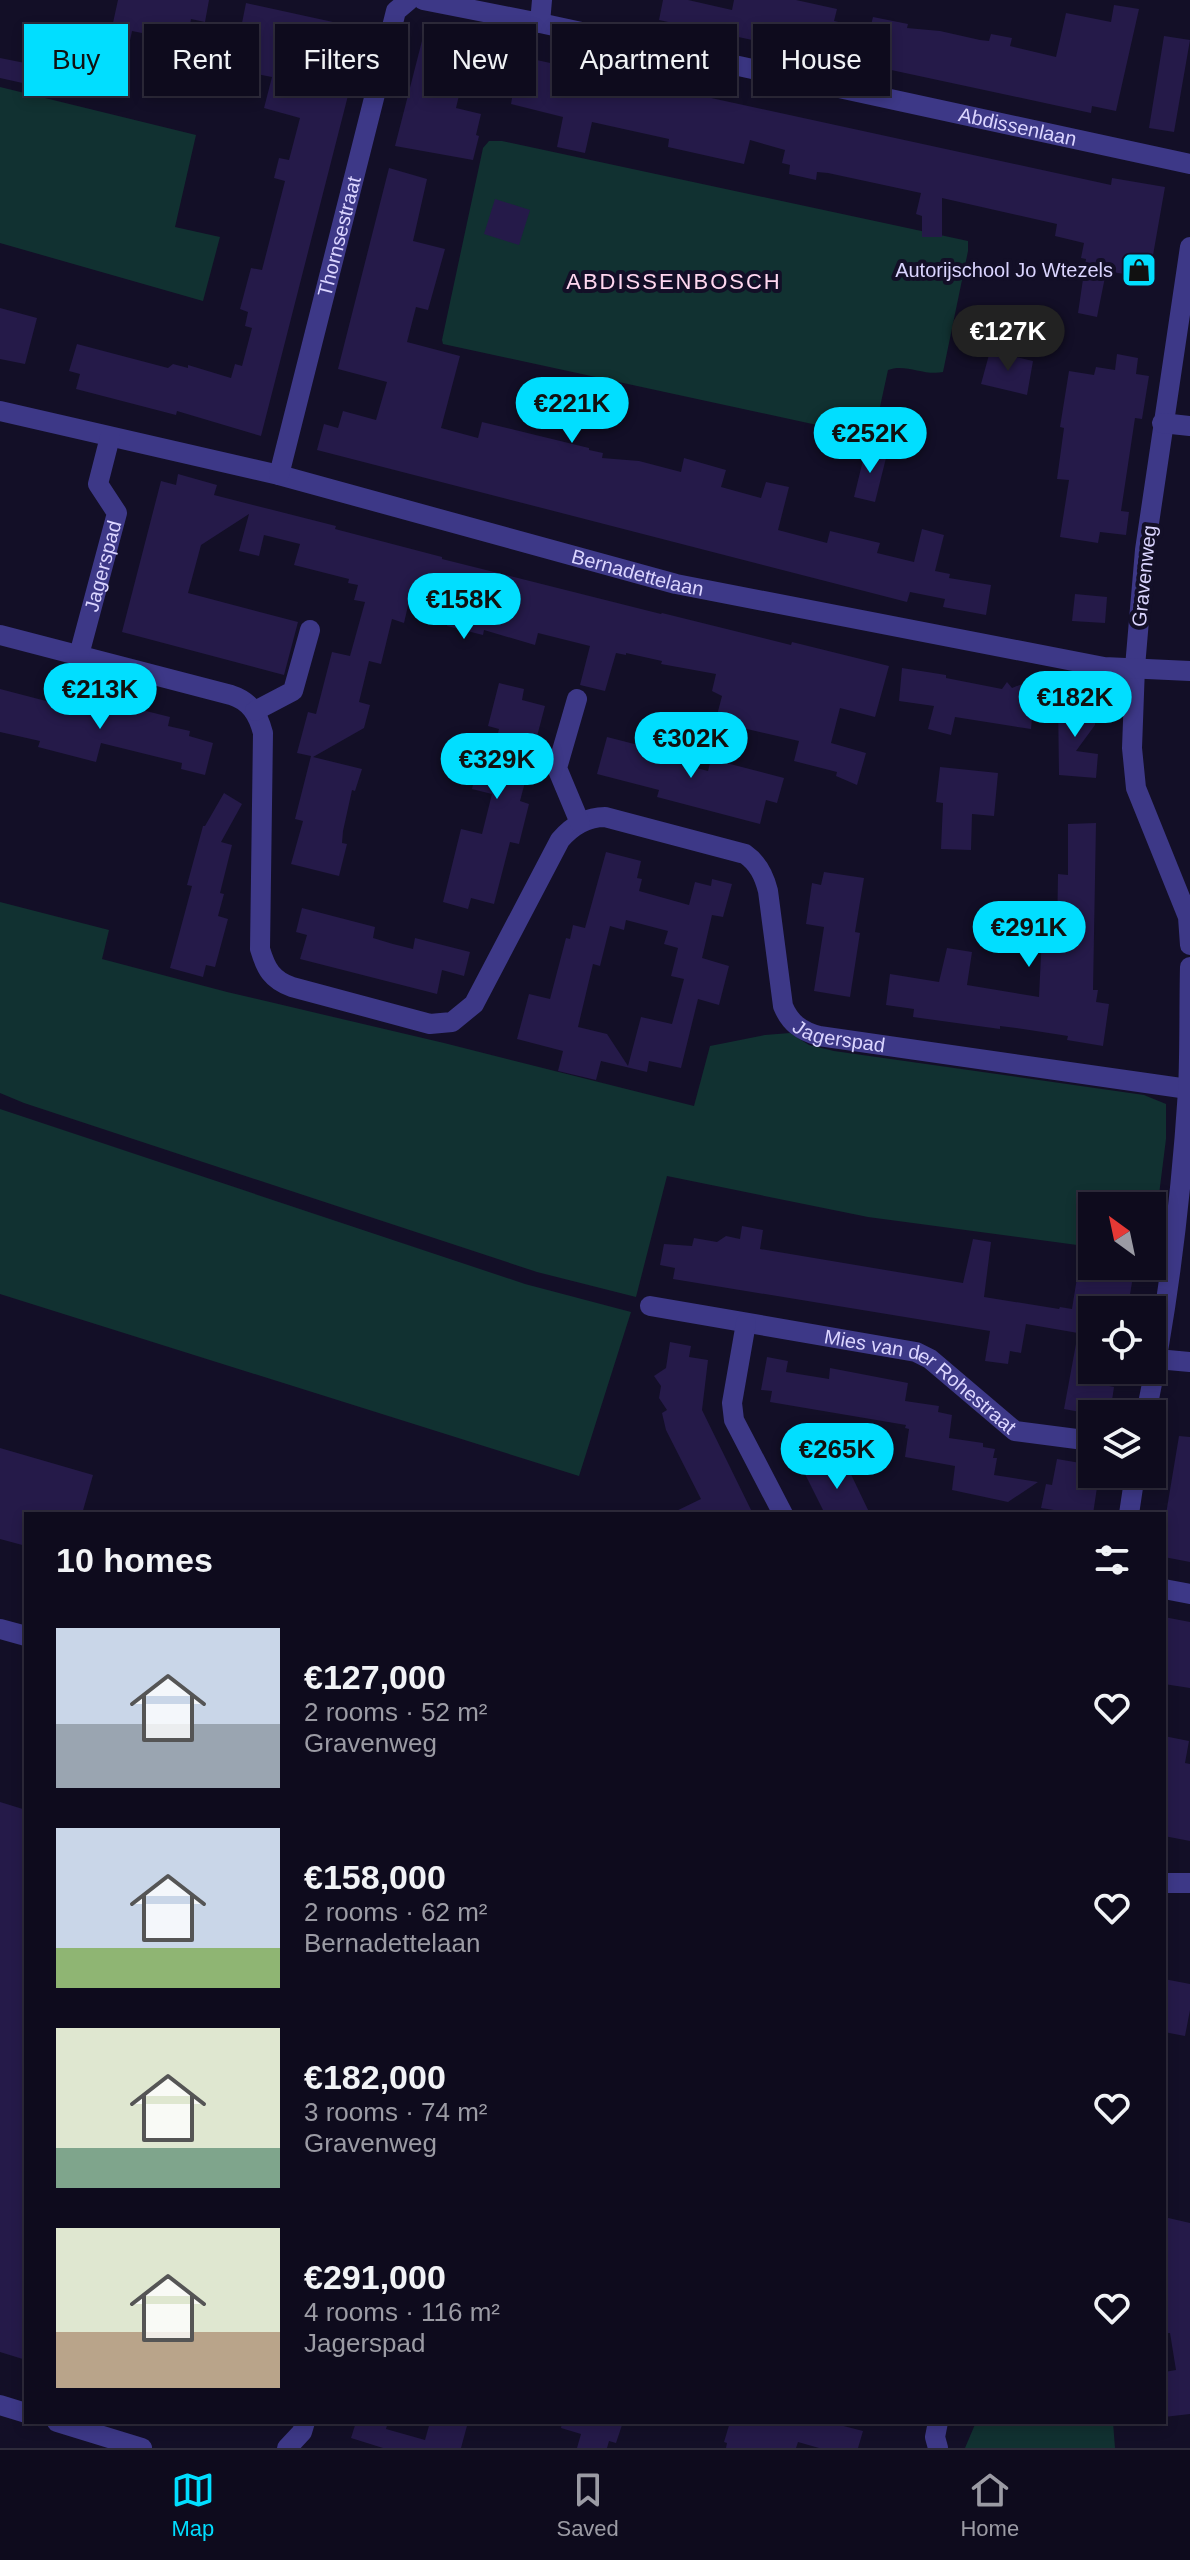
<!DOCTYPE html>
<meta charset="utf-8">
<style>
body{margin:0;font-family:Helvetica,sans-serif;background:#1c192a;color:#f1f3f6;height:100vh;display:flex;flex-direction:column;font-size:30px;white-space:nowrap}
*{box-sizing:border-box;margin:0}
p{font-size:26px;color:#9b9ba4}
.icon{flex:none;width:44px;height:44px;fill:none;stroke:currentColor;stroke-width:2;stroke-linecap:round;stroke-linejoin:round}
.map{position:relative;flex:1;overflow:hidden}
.side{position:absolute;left:24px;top:1512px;width:1142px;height:912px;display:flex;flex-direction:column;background:#0e0b1d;border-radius:0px;box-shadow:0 4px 12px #0003,0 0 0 2px #2e2b3b}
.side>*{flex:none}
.top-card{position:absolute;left:24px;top:24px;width:1142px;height:72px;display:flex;gap:16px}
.needle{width:52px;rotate:327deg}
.buttons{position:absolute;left:1078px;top:1192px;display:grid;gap:16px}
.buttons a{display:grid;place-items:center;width:88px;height:88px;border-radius:0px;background:#0e0b1d;box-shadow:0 4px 12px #0003,0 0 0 2px #2e2b3b;font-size:40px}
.price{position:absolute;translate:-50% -68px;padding:0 18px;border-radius:28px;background:#01deff;color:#111;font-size:26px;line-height:52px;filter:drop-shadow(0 2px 4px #0008)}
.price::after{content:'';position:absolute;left:50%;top:48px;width:24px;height:18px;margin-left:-12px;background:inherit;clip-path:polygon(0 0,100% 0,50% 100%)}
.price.current{background:#222;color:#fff}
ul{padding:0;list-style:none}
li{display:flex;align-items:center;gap:24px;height:200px;padding:0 32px}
li span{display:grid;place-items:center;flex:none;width:224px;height:160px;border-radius:0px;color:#555}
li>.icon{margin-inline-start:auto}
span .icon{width:96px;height:96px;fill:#fffc;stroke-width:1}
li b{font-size:34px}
h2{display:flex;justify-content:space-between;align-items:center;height:96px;padding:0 32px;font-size:34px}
.tag{padding:0 28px;border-radius:0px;background:#0e0b1d;box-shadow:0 4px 12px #0003,0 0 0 2px #2e2b3b;font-size:28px;line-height:72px}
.tag.current{background:#01deff;color:#111}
.tab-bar{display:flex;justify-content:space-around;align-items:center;height:112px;border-top:2px solid #2e2b3b;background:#0e0b1d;font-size:22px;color:#9b9ba4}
.tab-bar a{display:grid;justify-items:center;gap:4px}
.tab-bar .current{color:#01deff}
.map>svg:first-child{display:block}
.green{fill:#113131}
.building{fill:#251a49;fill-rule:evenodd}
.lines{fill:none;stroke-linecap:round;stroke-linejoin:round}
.street{stroke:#3d3887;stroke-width:20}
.labels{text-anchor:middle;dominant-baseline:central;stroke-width:8;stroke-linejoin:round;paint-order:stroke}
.street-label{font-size:20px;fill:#dbd5ff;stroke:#130f27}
.poi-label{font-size:20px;fill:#dbd5ff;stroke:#130f27;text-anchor:end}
.neighbourhood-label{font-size:22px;letter-spacing:2px;fill:#ffd7ef;stroke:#130f27}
</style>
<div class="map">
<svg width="1190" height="2448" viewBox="0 0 1190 2448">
<rect width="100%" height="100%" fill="#130f27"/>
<path class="green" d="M0 87 196 135 175 227 220 237 203 301 0 243Z
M489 141H502L968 241V251L943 372C924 376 905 363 888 370L875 430 871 435H863L443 344 442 340 483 148Z
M0 902 109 930 102 959 227 992 444 1043 694 1106 710 1046 765 1035 790 1033 809 1045 834 1051 1144 1095 1166 1104V1139L1152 1250V1206H1092V1247L868 1217 667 1176 636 1297 537 1272 24 1103 0 1093Z
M0 1109 525 1284 631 1312 579 1476 0 1294Z
M976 2422H1113L1115 2448H965Z"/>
<path class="building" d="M118 0H209L205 22 191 19 187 42 132 31 129 45 109 41Z
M663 0H688L732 10 734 0H796L837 9 834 21 870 29 873 17 908 24 907 28 940 31 980 40 989 41 991 34 1012 38 1010 46 1056 57 1066 13 1111 22 1114 5 1139 9 1116 111 1092 106 1091 113 659 20Z
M246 3 365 29 261 436 177 411 176 415 76 389 80 374 69 371 77 344 168 368 173 364 188 368V365L231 378 235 364 242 366 252 328 245 326 248 312 240 309 251 268 262 270 285 181 274 178 279 158 289 160 300 118 264 108 272 77 246 72 252 41 239 38Z
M424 33 471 45 456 108 481 114 476 135 479 136 473 160 395 146Z
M1164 36 1190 40 1174 132 1149 128Z
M509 54 1111 185 1112 178 1165 187 1149 278 1112 272 1110 278 1105 277 1097 317 1078 313 1086 259 1081 258 1084 243 1055 236 1057 224 942 198V237H922V216L916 214 921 193 828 173 817 172 816 180 789 174 790 165 782 163 785 150 750 140 744 164 668 147 669 139 592 122 585 153 557 147 563 117 511 104 515 81 504 79Z
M0 58 90 76 86 97 0 78Z
M389 168 427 179 413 241 445 249 428 310 416 307 407 342 460 356 441 428 478 438 482 422 589 448V450L603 453 602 458 639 461 681 472 684 458 726 470 721 487 761 498 766 482 789 487 778 530 827 543 830 531 880 543 877 553 914 562 922 529 944 535 935 571 950 574 949 578 991 585 986 615 943 607 945 599 910 592 907 602 317 450 324 424 338 428 343 411 376 420 387 382 338 369Z
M495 199 530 210 519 245 484 234Z
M0 308 37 318 25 364 0 359Z
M990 351 1033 361 1027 395 981 384Z
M1117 354 1138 358 1136 374 1149 376 1142 419 1135 418 1121 511 1129 512 1126 535 1100 532 1098 543 1060 537 1069 480 1057 479 1064 428 1060 427 1069 371 1094 375 1096 367 1115 370Z
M866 448 887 454 875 502 854 497Z
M178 474 217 485 214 495 336 526 335 529 442 557V559L661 614 662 613 771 640 791 645 792 642 889 666 875 717 840 708 831 743 866 753 857 785 836 776 837 772 794 761 799 741 717 722 716 719 722 696 712 691 716 674 661 664 662 661 626 653V655L616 653 605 691 580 685 590 646 538 633 535 645 484 630 483 635 447 626 452 607 410 597 404 623 392 619 381 664 369 661 359 702 370 705 364 728 313 757 362 769 355 791 352 790 343 831 342 843 347 844 339 876 291 864 303 821 295 819 311 756 297 753 308 712 316 714 332 652 350 656 365 602 354 600 358 585 348 583 349 579 294 565 300 544 264 535 259 556 239 551 249 514 201 545 188 593 298 622 284 675 122 632 161 481 176 485Z
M1075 594 1107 597 1105 623 1072 621Z
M902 668 946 675V678L1002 689 1007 682 1012 688 1022 684 1028 693 1034 694 1031 729 955 717 951 735 928 729 934 706 899 701Z
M499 683 524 689 522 700 545 706 520 801 529 804 519 844 510 842 494 904 471 898 468 909 443 902 461 829 482 834 492 794 472 789 477 766 489 769 499 729 488 726Z
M0 689 96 714 97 709 120 715 122 705 170 717 168 726 190 731 189 736 213 743 205 775 181 769 182 763 101 743 96 762 38 747 40 741 0 732Z
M1058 698 1082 702 1095 713V725L1076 751 1098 754 1096 778 1059 775Z
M650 736 672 742 666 760 708 771 711 759 784 778 777 803 766 800 760 824 657 797 659 790 597 774 607 737 646 747Z
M940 767 998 773 994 816 972 814 971 850 941 849 943 803 936 802Z
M224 793 242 804 221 842 232 845 220 893 224 894 218 916 228 919 215 967 206 965 203 977 170 968 192 886 187 885 203 826H205Z
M1096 823 1093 990H1098L1096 1002 1109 1004 1103 1046 1067 1040 1068 1036 1023 1029 1000 1026V1029L913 1017 914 1009 886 1005 890 974 939 982 947 948 972 952 967 985 1039 997 1042 935 1057 937 1058 874 1068 875V824Z
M606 852 641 861 637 878 642 879 639 891 689 905 695 882 711 886 712 879 732 884 723 917 712 915 702 958 729 966 719 1005 698 999 681 1068 649 1061 647 1072 601 1061 596 1080 558 1071 563 1051 517 1039 529 994 550 999 566 938 570 939 573 925 585 928ZM626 920 668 931 664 944 678 948 671 976 684 979 672 1024 641 1017 628 1066 607 1034 578 1027 593 964 600 966 610 926 624 930Z
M824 872 864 878 855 932 860 933 850 997 814 991 824 927 806 924 812 883 821 885Z
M302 908 375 927 373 938 393 944 413 949 415 938 470 952 464 976 442 970 437 994 300 959 307 935 296 932Z
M742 1226 763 1230 760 1249 963 1283 973 1239 991 1242 984 1297 1059 1309 1060 1307 1072 1309 1081 1253 1092 1254V1266H1123L1122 1274 1133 1276 1128 1307 1092 1301V1370H1101L1099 1384 1114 1387 1110 1414H1091L1064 1409 1078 1333 1026 1324 1021 1353 1010 1351 1008 1364 985 1361 990 1331 673 1279 675 1268 660 1265 664 1244 692 1246 694 1238 717 1242 726 1236 740 1239Z
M670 1342 691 1346 689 1357 708 1360 702 1410 753 1514H670L701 1499 666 1430 662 1413 667 1410 659 1398 661 1386 654 1376 666 1368Z
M767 1357 788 1361 786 1372 829 1379 830 1368 908 1383 905 1401 939 1406 938 1412 952 1415 949 1438 983 1443V1447L995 1449 993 1458H997L994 1475 1038 1482 1008 1502 952 1490 955 1466 905 1457 909 1429 905 1428 906 1425 770 1402 772 1391 761 1390Z
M1179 1436 1190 1437V1562L1164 1557V1526Z
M0 1448 93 1475 82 1514H26V1546L0 1539Z
M1057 1459 1092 1465V1474H1099L1093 1514H1053L1054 1510 1041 1508 1046 1484 1052 1485Z
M833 1462 836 1469 846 1464 870 1514H825L805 1474Z
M1164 1617 1190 1622V1688L1164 1684Z
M1164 1736 1189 1741 1185 1763 1190 1764V1841L1164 1836Z
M0 1802 26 1810V2360L0 2352Z
M1164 1979 1190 1984V2010L1185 2036 1164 2032Z
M1164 2217 1190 2223V2414L1164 2417V2372L1176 2370 1170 2333H1164Z
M356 2422H388L386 2429 425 2440 430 2422H468L461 2448H383L351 2438Z
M562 2422H623L616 2443 609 2441 607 2448H577L581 2434 561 2428Z
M730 2422H828L863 2431 858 2448H819L798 2442 796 2448H726L727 2443 724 2442Z"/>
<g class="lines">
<g class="street">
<path id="s1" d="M423 0 540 23 1190 164"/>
<path d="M540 23 542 0"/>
<path d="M1190 247 1145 550 1135 667 1132 748 1136 788 1188 917 1190 945"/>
<path id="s2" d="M0 411 279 475 676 584 1104 667 1190 671"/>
<path d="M1162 423 1190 426"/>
<path id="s3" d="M279 475 396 11 409 0"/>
<path id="s4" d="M0 635 231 695C250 701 258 714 263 733L260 949C266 969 272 980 292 987L430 1024 452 1022 474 1004 560 840C572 826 586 817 605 817L745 854C758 863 764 875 768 891L783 1006C790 1023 801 1031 819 1036L1188 1089"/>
<path id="s5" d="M79 655 117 513 98 484 110 437"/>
<path d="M577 699 557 768 580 823"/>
<path d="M255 711 293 691 310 630"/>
<path id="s6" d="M650 1306 916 1352 930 1359 1015 1431 1092 1441"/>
<path d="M746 1323 732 1403 734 1420 783 1514"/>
<path d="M1157 1359 1190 1362"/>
<path d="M1146 1414C1168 1308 1181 1199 1188 1091 1190 1050 1189 1008 1190 967"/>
<path d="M1129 1514 1135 1474"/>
<path d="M1164 1589 1190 1594"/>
<path d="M0 1629 26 1636"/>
<path d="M1164 1883H1190"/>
<path d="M0 2405 26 2413"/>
<path d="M57 2422 142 2448"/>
<path d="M287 2448 302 2432 305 2422"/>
<path d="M938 2448 935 2437 938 2422"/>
</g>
</g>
<defs>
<symbol id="shop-square" viewBox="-11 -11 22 22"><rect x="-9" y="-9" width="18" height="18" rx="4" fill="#01deff" stroke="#130f27"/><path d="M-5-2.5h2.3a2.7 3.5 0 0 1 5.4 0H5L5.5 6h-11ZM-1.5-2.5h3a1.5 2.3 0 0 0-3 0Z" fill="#111"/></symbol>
</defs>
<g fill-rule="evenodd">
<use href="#shop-square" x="1119" y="250" width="40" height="40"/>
</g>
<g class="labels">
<g class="street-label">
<text stroke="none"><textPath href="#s1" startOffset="608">Abdissenlaan</textPath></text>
<text stroke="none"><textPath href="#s3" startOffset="246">Thornsestraat</textPath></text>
<text stroke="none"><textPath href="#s5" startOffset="92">Jagerspad</textPath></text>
<text stroke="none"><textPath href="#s2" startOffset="658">Bernadettelaan</textPath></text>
<text transform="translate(1144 576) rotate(-84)">Gravenweg</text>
<text stroke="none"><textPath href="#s4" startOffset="1364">Jagerspad</textPath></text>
<text stroke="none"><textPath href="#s6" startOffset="286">Mies van der Rohestraat</textPath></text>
</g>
<g class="poi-label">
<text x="1113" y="270">Autorijschool Jo Wtezels</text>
</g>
<g class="neighbourhood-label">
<text x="674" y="281">ABDISSENBOSCH</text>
</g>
</g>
</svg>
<div class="buttons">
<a><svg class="needle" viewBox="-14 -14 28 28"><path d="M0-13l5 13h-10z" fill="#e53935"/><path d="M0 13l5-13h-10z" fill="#9b9ba4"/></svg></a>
<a><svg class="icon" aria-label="locate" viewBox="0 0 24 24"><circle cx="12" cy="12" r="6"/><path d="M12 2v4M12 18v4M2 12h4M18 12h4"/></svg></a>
<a><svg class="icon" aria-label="layers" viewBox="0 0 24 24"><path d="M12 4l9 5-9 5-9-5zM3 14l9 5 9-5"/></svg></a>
</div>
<b class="price current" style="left:1008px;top:373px">€127K</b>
<b class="price" style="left:572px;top:445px">€221K</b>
<b class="price" style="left:870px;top:475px">€252K</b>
<b class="price" style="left:464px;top:641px">€158K</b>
<b class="price" style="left:100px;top:731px">€213K</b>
<b class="price" style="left:1075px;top:739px">€182K</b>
<b class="price" style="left:691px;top:780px">€302K</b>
<b class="price" style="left:497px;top:801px">€329K</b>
<b class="price" style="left:1029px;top:969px">€291K</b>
<b class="price" style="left:837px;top:1491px">€265K</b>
<div class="top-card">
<a class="tag current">Buy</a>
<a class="tag">Rent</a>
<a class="tag">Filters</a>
<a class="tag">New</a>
<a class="tag">Apartment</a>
<a class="tag">House</a>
</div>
<section class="side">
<h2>10 homes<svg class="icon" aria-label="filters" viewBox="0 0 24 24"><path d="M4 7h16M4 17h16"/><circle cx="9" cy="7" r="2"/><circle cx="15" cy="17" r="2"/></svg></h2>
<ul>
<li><span style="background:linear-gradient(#c9d6e8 60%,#9aa5b1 0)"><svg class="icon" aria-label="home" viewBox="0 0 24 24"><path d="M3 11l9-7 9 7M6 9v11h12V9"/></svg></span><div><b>€127,000</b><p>2 rooms · 52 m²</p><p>Gravenweg</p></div><svg class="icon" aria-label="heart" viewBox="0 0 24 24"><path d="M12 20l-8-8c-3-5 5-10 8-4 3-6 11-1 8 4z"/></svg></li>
<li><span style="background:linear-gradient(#c9d6e8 75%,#8fb573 0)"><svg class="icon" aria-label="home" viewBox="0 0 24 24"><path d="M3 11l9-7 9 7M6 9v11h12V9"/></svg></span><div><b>€158,000</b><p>2 rooms · 62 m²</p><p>Bernadettelaan</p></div><svg class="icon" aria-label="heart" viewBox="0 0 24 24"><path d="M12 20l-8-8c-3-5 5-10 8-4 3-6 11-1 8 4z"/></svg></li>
<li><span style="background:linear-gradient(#dfe7d0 75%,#7fa58c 0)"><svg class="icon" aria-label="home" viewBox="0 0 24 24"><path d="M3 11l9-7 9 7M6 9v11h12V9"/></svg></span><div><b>€182,000</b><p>3 rooms · 74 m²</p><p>Gravenweg</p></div><svg class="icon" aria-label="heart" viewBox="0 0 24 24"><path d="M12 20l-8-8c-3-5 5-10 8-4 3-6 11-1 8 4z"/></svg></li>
<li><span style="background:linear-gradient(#dfe7d0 65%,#b9a48a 0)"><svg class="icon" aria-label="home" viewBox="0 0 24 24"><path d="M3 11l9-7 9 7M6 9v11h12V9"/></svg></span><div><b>€291,000</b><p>4 rooms · 116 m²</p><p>Jagerspad</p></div><svg class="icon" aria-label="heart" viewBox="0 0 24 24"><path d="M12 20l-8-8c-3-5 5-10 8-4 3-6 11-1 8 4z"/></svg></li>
</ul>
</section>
</div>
<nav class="tab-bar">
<a class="current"><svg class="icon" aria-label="map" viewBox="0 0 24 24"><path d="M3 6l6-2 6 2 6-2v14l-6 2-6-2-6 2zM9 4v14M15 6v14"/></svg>Map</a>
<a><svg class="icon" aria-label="saved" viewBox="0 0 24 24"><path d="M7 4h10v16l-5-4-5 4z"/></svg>Saved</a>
<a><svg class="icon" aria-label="home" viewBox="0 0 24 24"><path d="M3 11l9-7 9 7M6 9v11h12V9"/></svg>Home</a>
</nav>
